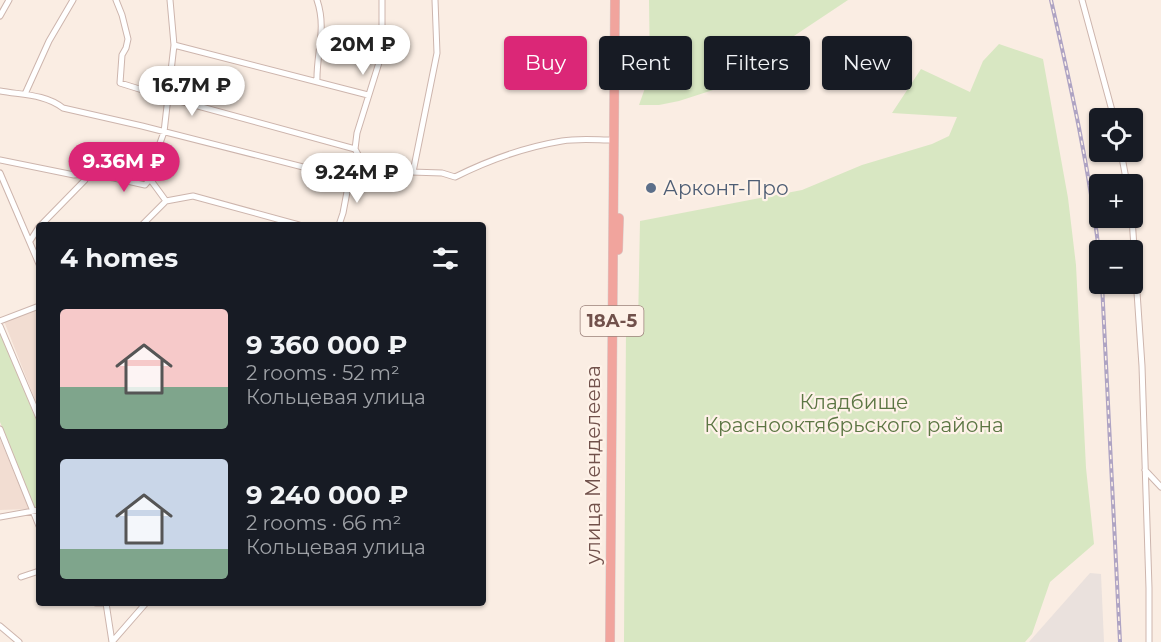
<!DOCTYPE html>
<meta charset="utf-8">
<style>
body{margin:0;font-family:Montserrat,sans-serif;background:#20242c;color:#f1f3f6;height:100vh;display:flex;flex-direction:column;font-size:22px;white-space:nowrap}
*{box-sizing:border-box;margin:0}
p{font-size:20px;color:#9ea1a6}
.icon{flex:none;width:33px;height:33px;fill:none;stroke:currentColor;stroke-width:2;stroke-linecap:round;stroke-linejoin:round}
.map{position:relative;flex:1;overflow:hidden}
.side{position:absolute;left:36px;top:222px;width:450px;height:384px;display:flex;flex-direction:column;background:#171b24;border-radius:6px;box-shadow:0 2px 4px #0004}
.side>*{flex:none}
.top-card{position:absolute;left:504px;top:36px;width:567px;height:54px;display:flex;gap:12px}
.tools{position:absolute;left:1089px;top:108px;display:grid;gap:12px}
.tools a{display:grid;place-items:center;width:54px;height:54px;border-radius:6px;background:#171b24;box-shadow:0 2px 4px #0004;font-size:30px}
.price{position:absolute;translate:-50% -51px;padding:0 14px;border-radius:21px;background:#fff;color:#222;font-size:20px;line-height:39px;filter:drop-shadow(0 2px 3px #0008)}
.price::after{content:'';position:absolute;left:50%;top:36px;width:18px;height:14px;margin-left:-9px;background:inherit;clip-path:polygon(0 0,100% 0,50% 100%)}
.price.on{background:#db2777;color:#fff}
ul{padding:0;list-style:none}
li{display:flex;align-items:center;gap:18px;height:150px;padding:0 24px}
li span{display:grid;place-items:center;flex:none;width:168px;height:120px;border-radius:6px;color:#555}
li>.icon{margin-inline-start:auto}
span .icon{width:72px;height:72px;fill:#fffc;stroke-width:1}
li b{font-size:26px}
h2{display:flex;justify-content:space-between;align-items:center;height:72px;padding:0 24px;font-size:26px}
.chip{padding:0 21px;border-radius:6px;background:#171b24;box-shadow:0 2px 4px #0004;font-size:21px;line-height:54px}
.chip.on{background:#db2777;color:#fff}
.map>svg:first-child{display:block}
.residential{fill:#f2ddd2}
.industrial{fill:#eae1dd}
.green{fill:#d8e7c2}
.lines{fill:none;stroke-linecap:round;stroke-linejoin:round}
.street-casing{stroke:#cdb5ad;stroke-width:7}
.highway-casing{stroke:#d7cecd;stroke-width:10}
.street{stroke:#fff;stroke-width:5}
.highway{stroke:#f1a49d;stroke-width:9}
.rail-casing{stroke:#aea3c3;stroke-width:4}
.rail{stroke:#fef2e8;stroke-width:1.5;stroke-dasharray:4.5;stroke-linecap:butt}
.service-dot{fill:#5c6f8a;stroke:#fef2e8;stroke-width:2}
.labels{text-anchor:middle;dominant-baseline:central;stroke-width:4.5;stroke-linejoin:round;paint-order:stroke}
.shield{fill:#fef2e8;stroke:#9b817a;stroke-width:1.5}
.shield-label{font-size:18px;font-weight:bold;fill:#71514b}
.service-label{font-size:20px;fill:#4e5e75;stroke:#fef2e8;text-anchor:start}
.park-label{font-size:20px;fill:#5c7643;stroke:#fef2e8}
.street-label{font-size:20px;fill:#71514b;stroke:#fef2e8}
</style>
<div class="map">
<svg width="1161" height="642" viewBox="0 0 1161 642">
<rect width="100%" height="100%" fill="#faede3"/>
<path class="residential" d="M39 309V410L4 321Z
M0 439 29 509 0 510Z"/>
<path class="industrial" d="M1090 573 1101 574 1104 642H1029Z"/>
<path class="green" d="M649 0H848L713 90 679 101 659 105H639L650 74Z
M999 44 1043 59 1068 198 1076 265 1086 468 1094 544 1050 582 1032 634 1025 642H624L626 327H638L640 221 802 190 862 165 932 144 949 136 957 117 892 113 921 69 970 92 983 61Z
M0 330 39 427V507L35 509 0 422Z"/>
<g class="lines">
<defs>
<path id="street" d="M116 0 122 15 128 39 126 48 122 55 120 83 165 97 355 149 364 166
M170 0 174 45 368 95
M317 0C327 29 316 53 317 82
M1082 0 1114 118
M0 16 9 0
M0 91C22 95 45 94 63 108L142 126 307 168 350 176 365 165 372 164 411 172 442 173 455 177C487 161 526 147 562 141 578 138 597 140 614 140
M25 94 49 41 73 0
M355 149 357 133 382 53V0
M1121 152 1127 184
M0 160 74 175 88 174 114 178 145 185 150 179 166 201
M413 172 437 53 435 0
M0 173 39 264
M150 179 156 154 164 132 174 45
M1132 218 1142 366 1149 588V642
M41 225 85 180 88 174
M142 225 166 201 193 196 299 225
M339 225 343 213 350 176
M30 241 39 227
M0 321 39 306
M0 326 39 418
M0 429 39 526
M1145 470 1161 487
M0 517 39 510
M21 577 39 571
M96 603H107
M106 603 112 642
M0 626 19 642
M112 642 146 603"/>
<path id="highway" d="M618 250 619 218
M610 642 615 0"/>
</defs>
<use href="#street" class="street-casing"/>
<use href="#highway" class="highway-casing"/>
<use href="#street" class="street"/>
<use href="#highway" class="highway"/>
<defs>
<path id="rail" d="M1051 0C1071 87 1090 171 1100 260
M1102 284 1120 642"/>
</defs>
<use href="#rail" class="rail-casing"/>
<use href="#rail" class="rail"/>
</g>
<circle class="service-dot" cx="651" cy="188" r="6"/>
<g class="labels">
<rect class="shield" x="580.5" y="306" width="63" height="30" rx="4.5"/>
<g class="shield-label">
<text x="612" y="321">18А-5</text>
</g>
<g class="service-label">
<text x="663" y="188">Арконт-Про</text>
</g>
<g class="park-label">
<text x="854" y="402">Кладбище<tspan x="854" dy="23">Краснооктябрьского района</tspan></text>
</g>
<g class="street-label">
<text transform="translate(593 465) rotate(-90)">улица Менделеева</text>
</g>
</g>
</svg>
<div class="tools">
<a><svg class="icon" aria-label="locate" viewBox="0 0 24 24"><circle cx="12" cy="12" r="6"/><path d="M12 2v4M12 18v4M2 12h4M18 12h4"/></svg></a>
<a>+</a>
<a>−</a>
</div>
<b class="price" style="left:363px;top:76px">20M ₽</b>
<b class="price" style="left:192px;top:117px">16.7M ₽</b>
<b class="price on" style="left:124px;top:193px">9.36M ₽</b>
<b class="price" style="left:357px;top:204px">9.24M ₽</b>
<div class="top-card">
<a class="chip on">Buy</a>
<a class="chip">Rent</a>
<a class="chip">Filters</a>
<a class="chip">New</a>
</div>
<section class="side">
<h2>4 homes<svg class="icon" aria-label="filters" viewBox="0 0 24 24"><path d="M4 7h16M4 17h16"/><circle cx="9" cy="7" r="2"/><circle cx="15" cy="17" r="2"/></svg></h2>
<ul>
<li><span style="background:linear-gradient(#f6c9c9 65%,#7fa58c 0)"><svg class="icon" aria-label="home" viewBox="0 0 24 24"><path d="M3 11l9-7 9 7M6 9v11h12V9"/></svg></span><div><b>9 360 000 ₽</b><p>2 rooms · 52 m²</p><p>Кольцевая улица</p></div></li>
<li><span style="background:linear-gradient(#c9d6e8 75%,#7fa58c 0)"><svg class="icon" aria-label="home" viewBox="0 0 24 24"><path d="M3 11l9-7 9 7M6 9v11h12V9"/></svg></span><div><b>9 240 000 ₽</b><p>2 rooms · 66 m²</p><p>Кольцевая улица</p></div></li>
</ul>
</section>
</div>
